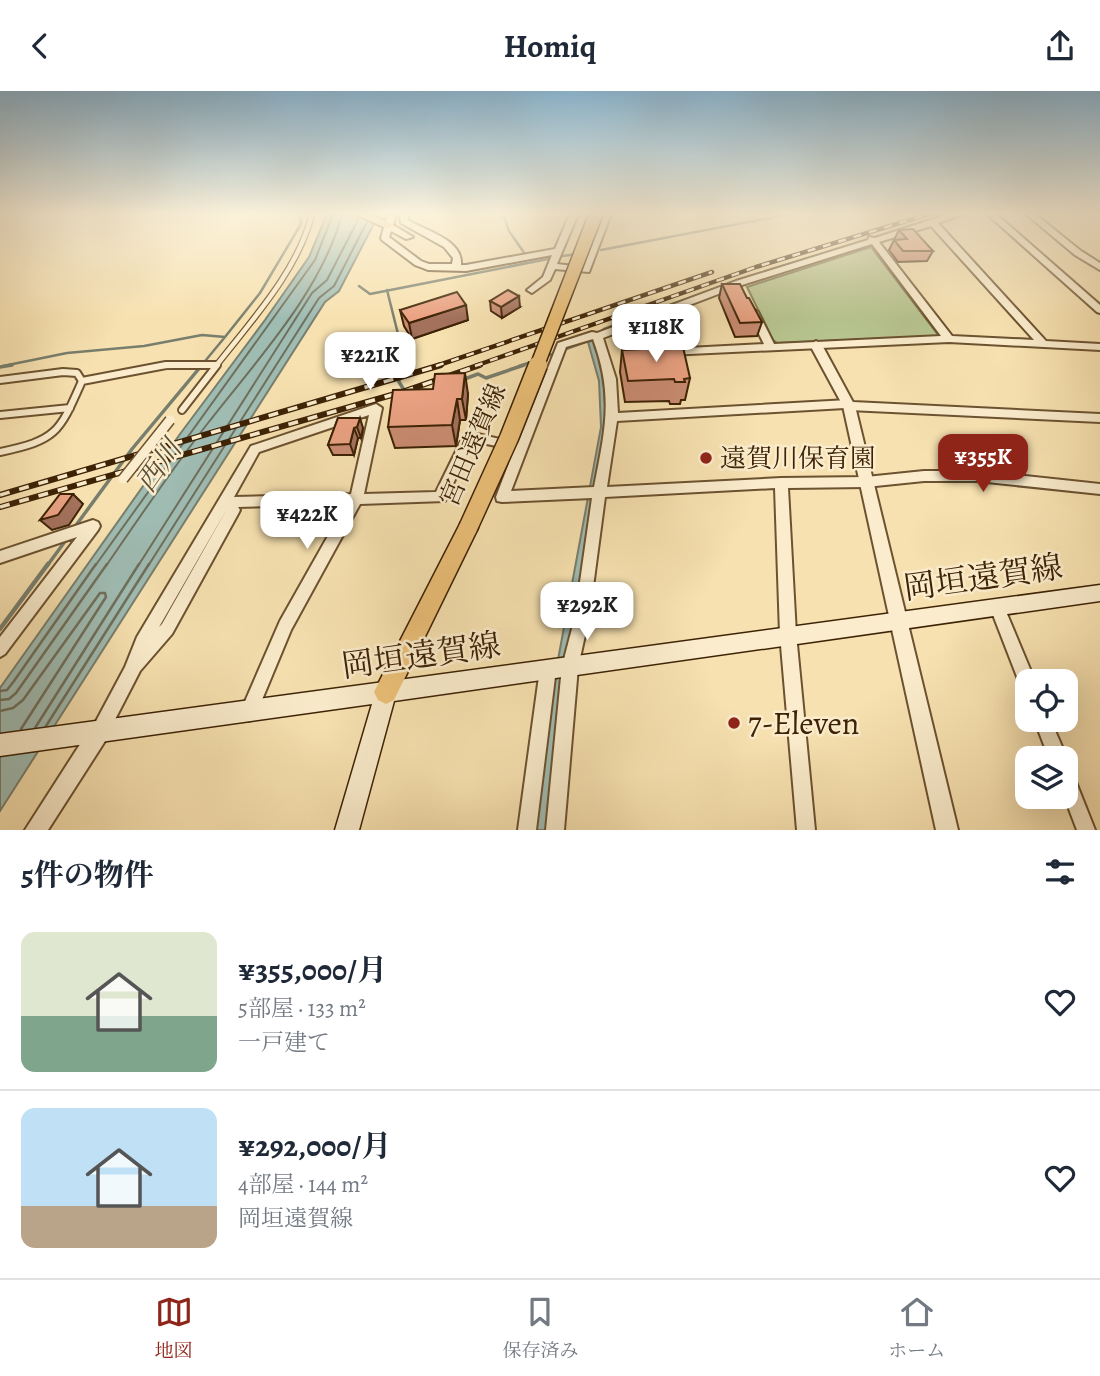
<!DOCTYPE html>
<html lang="ja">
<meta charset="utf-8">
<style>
body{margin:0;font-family:Alegreya,"Noto Serif JP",serif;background:#f2f2f3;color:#1f2937;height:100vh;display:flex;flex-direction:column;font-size:26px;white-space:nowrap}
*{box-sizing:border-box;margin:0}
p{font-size:23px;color:#747a83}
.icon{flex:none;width:38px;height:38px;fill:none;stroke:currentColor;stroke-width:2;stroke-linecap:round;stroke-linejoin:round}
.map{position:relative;height:739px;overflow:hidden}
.panel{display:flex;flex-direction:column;background:#fff;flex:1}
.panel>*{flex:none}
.buttons{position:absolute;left:1015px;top:578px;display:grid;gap:14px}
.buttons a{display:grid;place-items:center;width:63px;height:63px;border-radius:14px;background:#fff;box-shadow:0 7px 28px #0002;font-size:35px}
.price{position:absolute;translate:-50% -60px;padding:0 16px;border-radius:14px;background:#fff;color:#222;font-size:23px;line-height:46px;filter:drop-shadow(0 2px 4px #0008)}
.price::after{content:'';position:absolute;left:50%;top:42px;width:21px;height:16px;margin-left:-10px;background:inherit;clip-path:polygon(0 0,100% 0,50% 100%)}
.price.on{background:#8f2418;color:#fff}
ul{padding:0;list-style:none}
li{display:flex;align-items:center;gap:21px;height:175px;padding:0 21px}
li+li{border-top:2px solid #e0e1e3}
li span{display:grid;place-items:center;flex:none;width:196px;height:140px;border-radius:14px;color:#555}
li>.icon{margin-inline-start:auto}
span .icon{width:84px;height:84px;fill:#fffc;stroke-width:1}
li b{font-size:30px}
h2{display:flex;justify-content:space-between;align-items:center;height:84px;padding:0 21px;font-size:30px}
header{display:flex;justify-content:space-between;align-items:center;height:91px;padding:0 21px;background:#fff;font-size:32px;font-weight:700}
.menu{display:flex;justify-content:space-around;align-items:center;height:98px;border-top:2px solid #e0e1e3;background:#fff;font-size:19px;color:#747a83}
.menu a{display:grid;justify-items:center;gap:4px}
.menu .on{color:#8f2418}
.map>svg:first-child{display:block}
.green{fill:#b7c48f;stroke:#7a734a;stroke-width:2}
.water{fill:#9fbcb3;stroke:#787e6d;stroke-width:2}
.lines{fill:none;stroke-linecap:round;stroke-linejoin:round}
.shore-far1{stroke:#6e6f5c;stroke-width:2}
.shore{stroke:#6e6f5c;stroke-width:2.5}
.stream-far2{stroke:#787e6d;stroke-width:2.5}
.stream-far1{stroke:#787e6d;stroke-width:3.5}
.stream{stroke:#787e6d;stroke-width:4.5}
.service-far1-casing{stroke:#6c5230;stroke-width:7}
.service-casing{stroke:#6c5230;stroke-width:10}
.minor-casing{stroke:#6c5230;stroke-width:4}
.tertiary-casing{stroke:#6c5230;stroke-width:4}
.secondary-casing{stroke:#3d2205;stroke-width:3}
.primary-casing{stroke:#3d2205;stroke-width:3}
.service-far1{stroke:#faeccc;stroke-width:4.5}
.service{stroke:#faeccc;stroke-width:6}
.minor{fill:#faeccc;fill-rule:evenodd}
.tertiary{fill:#faeccc;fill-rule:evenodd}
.secondary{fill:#faeccc;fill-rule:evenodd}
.primary{fill:#ecc078;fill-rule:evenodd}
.rail-far1-casing{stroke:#3d2205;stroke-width:4.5}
.rail-casing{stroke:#3d2205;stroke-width:6}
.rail-far1{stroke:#faeccc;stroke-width:2.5;stroke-dasharray:8;stroke-linecap:butt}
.rail{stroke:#faeccc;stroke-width:3.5;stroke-dasharray:10;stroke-linecap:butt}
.pedestrian-bridge-casing{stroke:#6c5230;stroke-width:12;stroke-linecap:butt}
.primary-bridge-far1-casing{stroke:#3d2205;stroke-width:16;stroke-linecap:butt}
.primary-bridge-casing{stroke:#3d2205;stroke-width:21;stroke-linecap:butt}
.pedestrian-bridge{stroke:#faeccc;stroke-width:9}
.primary-bridge-far1{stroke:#ecc078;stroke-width:13}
.primary-bridge{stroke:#ecc078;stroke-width:18}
.wall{fill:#c98b71;stroke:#3d2205;stroke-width:2}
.shaded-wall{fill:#a4715c;stroke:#3d2205;stroke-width:2}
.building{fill:#eaa283;stroke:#3d2205;stroke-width:2}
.poi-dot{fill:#8f2418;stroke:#faeccc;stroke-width:2.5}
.labels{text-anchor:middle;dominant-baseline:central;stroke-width:5;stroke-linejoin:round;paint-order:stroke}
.street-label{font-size:26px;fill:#3d2205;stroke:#faeccc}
.poi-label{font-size:26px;fill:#3d2205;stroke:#faeccc;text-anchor:start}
.water-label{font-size:28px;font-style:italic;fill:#5a5039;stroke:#faeccc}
.near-street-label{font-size:32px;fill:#3d2205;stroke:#faeccc}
.near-poi-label{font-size:32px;fill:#3d2205;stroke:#faeccc;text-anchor:start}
</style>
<header><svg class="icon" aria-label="back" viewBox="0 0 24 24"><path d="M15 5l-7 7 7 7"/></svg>Homiq<svg class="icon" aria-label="share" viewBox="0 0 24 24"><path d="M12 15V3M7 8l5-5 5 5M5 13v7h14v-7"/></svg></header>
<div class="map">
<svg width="1100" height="739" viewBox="0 0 1100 739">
<rect width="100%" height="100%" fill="#f7e1b0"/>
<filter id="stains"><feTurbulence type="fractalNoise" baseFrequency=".00286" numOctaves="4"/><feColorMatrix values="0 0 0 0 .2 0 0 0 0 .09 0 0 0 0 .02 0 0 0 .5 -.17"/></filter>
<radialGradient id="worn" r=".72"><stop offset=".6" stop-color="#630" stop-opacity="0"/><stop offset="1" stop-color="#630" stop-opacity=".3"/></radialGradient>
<path class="green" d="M871 156 939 245 777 252 773 249 747 196Z"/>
<path class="water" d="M327 123H379L339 200 325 211 0 720V597L180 343 265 229 309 166Z
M595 249 603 275 608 320 546 739H535L550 612 601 336 599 290 588 251Z"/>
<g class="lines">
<path class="shore-far1" d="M95 475 315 169 333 123
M106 475C139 427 172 378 208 332 256 270 322 200 342 123
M138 475 312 202 327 189 359 127
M148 475 319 207 334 195 367 131"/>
<path class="shore" d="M0 600 7 599 14 590 96 473
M0 609 9 608 16 602 107 473
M0 620 13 617 23 609 100 502H105L106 506 21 638
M46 635 149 473
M35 637 139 473"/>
<path class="stream-far2" d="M503 123 509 140 527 166
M1028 151 1068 186
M601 159 790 123
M562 165 578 163
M753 191 867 155
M359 195 370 203 548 168
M387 199 398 243 399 275
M544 266 591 249 604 238 725 194
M3 275 67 262 144 255 202 244 225 246 260 202 301 133 300 123
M201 275 225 246
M519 275 534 270"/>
<path class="stream-far1" d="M399 274V291L406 302
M0 276 12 274
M462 289 478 283 486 287 524 274
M74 437 132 358 202 274
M47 475 66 449"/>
<path class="stream" d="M0 538 48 473"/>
<defs>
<path id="service-far1" d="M159 275 216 274
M216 275C251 230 298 180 312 123"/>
<path id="service" d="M0 289 63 281 77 282 82 290C59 342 57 349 0 361
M82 290 166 274H216
M182 319 217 274
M0 324 70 317"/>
<path id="minor" d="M388 123H396L393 134 413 146 406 148 391 140 389 146 421 170 429 173H452L453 167 444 156 401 132 400 123H408V129C425 140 463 148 461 174H466L555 158 570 123H578L557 173 583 176 603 123H611L589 181 555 178 550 189 532 202 527 199 543 186 552 164 466 180 428 179 415 174 382 149 381 147Z
M949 123H963L938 132 1046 250 1100 253V259L949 251 668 264 663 261 668 258 764 253 748 221 753 218 758 221 774 253 941 245 872 153 742 194 603 247 616 288 618 322 848 309 853 311 1100 323V331L849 319 845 317 617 330 607 396 781 387 866 386 924 380H977L1100 393V403L977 390H924L866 396 788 397 796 543 815 739H797L780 543 775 397 605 406 589 526 578 576 564 739H546L562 576 575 526 592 407 502 411 497 410 496 406 514 359 473 350 445 410 360 413 291 539 254 628 248 630 242 628 240 622 280 530 346 413 238 416 240 419 238 423 172 543 140 580 106 646 100 648 94 646 92 640 94 634 125 576 137 546 251 355 376 313 382 317 364 403 436 401 465 342 469 341 518 352 558 252 592 241 597 242 736 190 868 149 869 146 875 147ZM931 135 1034 249 952 245 879 151ZM593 248C614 305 605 339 594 396L511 400 566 256ZM369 324 351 403 234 406 259 361ZM228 416 162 533 159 536Z
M987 123H996L1100 214V222L1097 221Z
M1026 123H1035L1081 160 1100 172V179L1075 164Z
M93 429 98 431 100 435 98 439 5 563 0 566V546L77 446 0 472V460Z
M997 509 1002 511 1035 590H1027V598L1021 596 990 516 992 511Z
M548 570 554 572 556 578 536 739H518L540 578 542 572Z
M1034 628H1050L1067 667 1066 669V667H1049Z
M1066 678 1072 681 1095 739H1077L1064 705H1066Z"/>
<path id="tertiary" d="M816 250 822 254 855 315 958 739H936L843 315 810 254Z
M100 630 107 633 110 640 107 647 48 739H25L93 633Z"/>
<path id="secondary" d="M1100 494V510L394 610 359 739H335L372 613 0 665V643Z"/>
<path id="primary" d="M355 123H371L395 135 385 137Z
M468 429 475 431 478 437 394 609 386 613 378 609 374 601 378 593 461 431Z"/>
</defs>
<use href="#service-far1" class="service-far1-casing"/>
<use href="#service" class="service-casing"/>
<use href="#minor" class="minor-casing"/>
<use href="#tertiary" class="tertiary-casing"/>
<use href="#secondary" class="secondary-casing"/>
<use href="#primary" class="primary-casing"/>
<use href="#service-far1" class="service-far1"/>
<use href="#service" class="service"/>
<use href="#minor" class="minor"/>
<use href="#tertiary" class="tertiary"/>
<use href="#secondary" class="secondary"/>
<use href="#primary" class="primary"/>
<defs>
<path id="rail-far1" d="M436 275 712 181
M475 275 756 176 929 123"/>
<path id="rail" d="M0 404 441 274
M0 416 402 301 480 274"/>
</defs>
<use href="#rail-far1" class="rail-far1-casing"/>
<use href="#rail" class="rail-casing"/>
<use href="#rail-far1" class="rail-far1"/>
<use href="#rail" class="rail"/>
<defs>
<path id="pedestrian-bridge" d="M123 388 170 329"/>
<path id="primary-bridge-far1" d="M537 275 596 123"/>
<path id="primary-bridge" d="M468 437 509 347 538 274"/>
</defs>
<use href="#pedestrian-bridge" class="pedestrian-bridge-casing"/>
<use href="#primary-bridge-far1" class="primary-bridge-far1-casing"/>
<use href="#primary-bridge" class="primary-bridge-casing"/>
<use href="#pedestrian-bridge" class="pedestrian-bridge"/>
<use href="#primary-bridge-far1" class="primary-bridge-far1"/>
<use href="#primary-bridge" class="primary-bridge"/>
</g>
<path class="wall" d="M899 139 933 160 927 170 898 171 889 159Z
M722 193 747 207 762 231 757 245 735 246 719 207Z
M490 210 520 216 502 227 491 220Z
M400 219 468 229 412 248 404 235Z
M622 259 690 287 685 309H681L680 313H670L669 310 625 311 620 281Z
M468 303 466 329H460L456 355 395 357 388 336Z
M338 327 363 337 361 347H358L354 364H333L328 354Z"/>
<path class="shaded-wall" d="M519 205 520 216 502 227 501 216Z
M466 214 468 229 412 248 409 232Z
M465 282 468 303 466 329 462 308Z
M457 308 460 329 456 355 452 334Z
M360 327 363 337 361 347 357 336Z
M354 337 358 347 354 364 350 353Z
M73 403 83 413 69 434 52 439 40 429Z"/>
<path class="building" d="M913 138 933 160H903L894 149 907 148 899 139Z
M722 193H740L747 207H749L762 231 740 232Z
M508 199 519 205 501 216 490 210Z
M457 201 466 214 409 232 400 219Z
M683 256 690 287 684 288 685 291H675L674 288 628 290 622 259Z
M465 282 462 308H457L452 334 388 336 393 299 433 298 435 283Z
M338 327H360L357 336 354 337 350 353 328 354Z
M60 403H73L58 424 40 429Z"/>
<linearGradient id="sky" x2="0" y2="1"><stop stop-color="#8bb7d3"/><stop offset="0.54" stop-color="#fbf2db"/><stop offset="1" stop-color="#fbf2db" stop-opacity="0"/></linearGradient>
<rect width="1100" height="227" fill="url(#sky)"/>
<g class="poi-dot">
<circle cx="706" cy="367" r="7"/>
<circle cx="734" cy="632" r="7"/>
</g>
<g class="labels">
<g class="street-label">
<text transform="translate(473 354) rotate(-67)">宮田遠賀線</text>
</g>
<g class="poi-label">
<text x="720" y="367">遠賀川保育園</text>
</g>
<g class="water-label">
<text transform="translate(159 375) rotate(-55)">西川</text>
</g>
<g class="near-street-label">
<text transform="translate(983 486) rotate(-8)">岡垣遠賀線</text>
<text transform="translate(421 564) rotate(-8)">岡垣遠賀線</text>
</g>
<g class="near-poi-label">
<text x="748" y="632">7-Eleven</text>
</g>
</g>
<rect width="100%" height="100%" filter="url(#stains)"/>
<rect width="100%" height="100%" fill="url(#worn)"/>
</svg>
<div class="buttons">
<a><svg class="icon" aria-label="locate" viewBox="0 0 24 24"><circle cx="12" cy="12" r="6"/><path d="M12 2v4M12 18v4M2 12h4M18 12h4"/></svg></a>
<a><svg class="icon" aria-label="layers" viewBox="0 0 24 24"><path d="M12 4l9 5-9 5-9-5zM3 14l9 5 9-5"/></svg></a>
</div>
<b class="price" style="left:656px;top:273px">¥118K</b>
<b class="price" style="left:370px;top:301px">¥221K</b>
<b class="price on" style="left:983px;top:403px">¥355K</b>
<b class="price" style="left:307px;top:460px">¥422K</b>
<b class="price" style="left:587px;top:551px">¥292K</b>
</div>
<section class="panel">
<h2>5件の物件<svg class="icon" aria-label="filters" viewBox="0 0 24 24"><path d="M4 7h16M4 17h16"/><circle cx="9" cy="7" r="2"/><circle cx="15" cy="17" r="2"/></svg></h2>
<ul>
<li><span style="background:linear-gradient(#dfe7d0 60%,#7fa58c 0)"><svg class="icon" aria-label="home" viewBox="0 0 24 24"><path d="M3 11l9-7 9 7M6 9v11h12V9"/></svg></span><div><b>¥355,000/月</b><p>5部屋 · 133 m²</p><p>一戸建て</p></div><svg class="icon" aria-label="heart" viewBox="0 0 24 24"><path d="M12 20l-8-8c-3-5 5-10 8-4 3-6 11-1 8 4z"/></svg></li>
<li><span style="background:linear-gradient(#bfe0f5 70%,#b9a48a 0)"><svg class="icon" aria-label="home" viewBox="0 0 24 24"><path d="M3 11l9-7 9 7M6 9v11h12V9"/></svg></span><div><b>¥292,000/月</b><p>4部屋 · 144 m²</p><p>岡垣遠賀線</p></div><svg class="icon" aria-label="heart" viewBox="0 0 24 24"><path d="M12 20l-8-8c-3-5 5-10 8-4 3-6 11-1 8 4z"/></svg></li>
</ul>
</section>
<nav class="menu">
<a class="on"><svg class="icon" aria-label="map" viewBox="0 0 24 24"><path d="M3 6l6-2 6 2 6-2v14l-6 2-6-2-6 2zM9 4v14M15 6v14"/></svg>地図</a>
<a><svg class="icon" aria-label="saved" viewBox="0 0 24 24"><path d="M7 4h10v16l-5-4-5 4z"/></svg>保存済み</a>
<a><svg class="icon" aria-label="home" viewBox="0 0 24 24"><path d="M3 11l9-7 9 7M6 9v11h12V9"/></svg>ホーム</a>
</nav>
